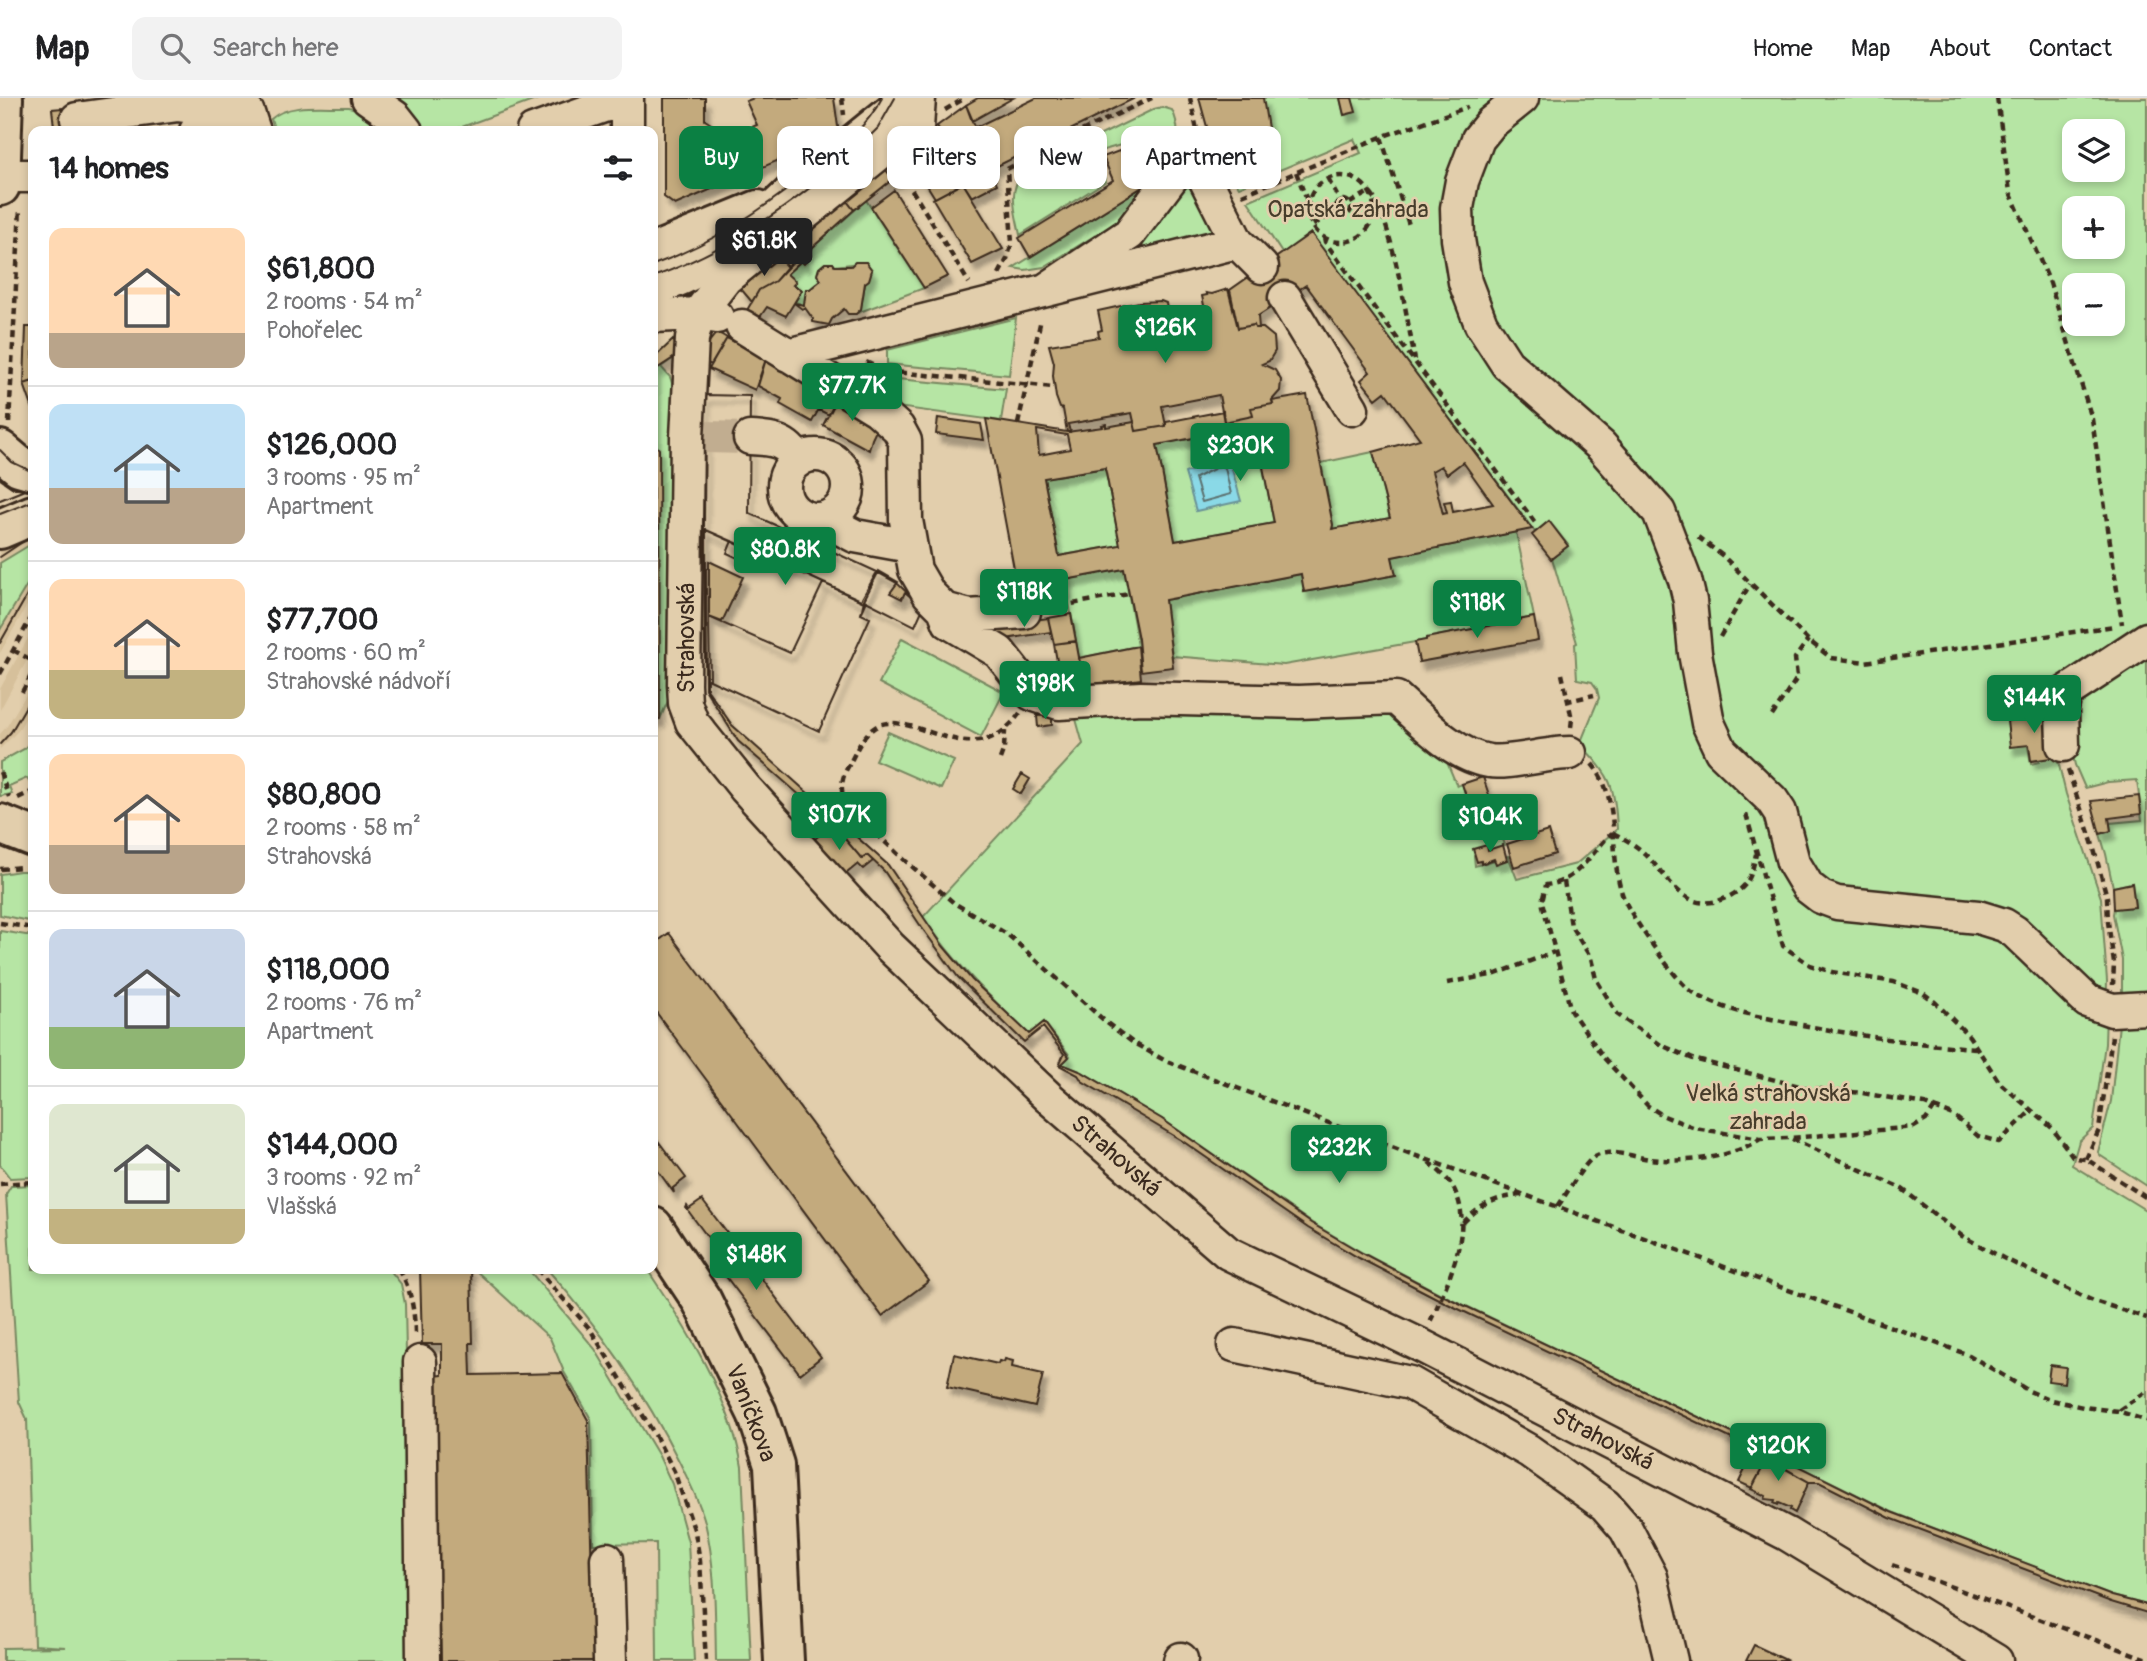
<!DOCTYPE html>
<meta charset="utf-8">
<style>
body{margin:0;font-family:Pangolin,sans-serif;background:#f2f2f2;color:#202124;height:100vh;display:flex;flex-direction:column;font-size:26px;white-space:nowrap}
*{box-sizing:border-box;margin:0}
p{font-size:23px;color:#757577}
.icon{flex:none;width:38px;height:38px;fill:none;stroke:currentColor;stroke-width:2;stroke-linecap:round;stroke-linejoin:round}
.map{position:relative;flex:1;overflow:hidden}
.sheet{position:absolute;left:28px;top:28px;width:630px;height:1148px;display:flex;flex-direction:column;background:#fff;border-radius:14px;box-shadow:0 4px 10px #0003}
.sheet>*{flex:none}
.guide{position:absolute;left:679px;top:28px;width:665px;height:63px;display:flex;gap:14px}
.buttons{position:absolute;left:2062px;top:21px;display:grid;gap:14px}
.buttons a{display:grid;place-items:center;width:63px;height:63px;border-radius:14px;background:#fff;box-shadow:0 4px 10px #0003;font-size:35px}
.price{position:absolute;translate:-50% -60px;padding:0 16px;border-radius:7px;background:#0b8043;color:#fff;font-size:23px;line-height:46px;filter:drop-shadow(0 2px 4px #0008)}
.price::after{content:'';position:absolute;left:50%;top:42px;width:21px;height:16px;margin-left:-10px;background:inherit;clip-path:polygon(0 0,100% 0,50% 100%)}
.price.on{background:#222;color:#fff}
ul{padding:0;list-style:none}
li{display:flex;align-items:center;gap:21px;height:175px;padding:0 21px}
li+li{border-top:2px solid #e0e0e0}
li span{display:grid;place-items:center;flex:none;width:196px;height:140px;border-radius:14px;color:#555}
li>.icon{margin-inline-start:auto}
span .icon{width:84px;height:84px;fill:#fffc;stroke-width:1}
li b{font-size:30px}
h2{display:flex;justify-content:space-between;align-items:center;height:84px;padding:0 21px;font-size:30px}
.pill{padding:0 24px;border-radius:14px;background:#fff;box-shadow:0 4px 10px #0003;font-size:24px;line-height:63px}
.pill.on{background:#0b8043;color:#fff}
header{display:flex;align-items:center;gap:42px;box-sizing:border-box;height:98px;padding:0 35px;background:#fff;border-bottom:2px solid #e0e0e0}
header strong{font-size:33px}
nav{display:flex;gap:38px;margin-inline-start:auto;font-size:24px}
.search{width:490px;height:63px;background:#f2f2f2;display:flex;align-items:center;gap:18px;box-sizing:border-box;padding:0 24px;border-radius:14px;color:#757577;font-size:26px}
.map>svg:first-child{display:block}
.built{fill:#d6c09b}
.green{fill:#b6e5a4;stroke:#788861;stroke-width:2;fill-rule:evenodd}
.water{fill:#8ad9e7;stroke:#6a9397;stroke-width:2}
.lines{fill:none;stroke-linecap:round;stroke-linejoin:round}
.shore{stroke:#5b706e;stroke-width:2}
.building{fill:#c3aa7d;stroke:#3b2a1e;stroke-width:2;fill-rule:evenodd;filter:url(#shadow)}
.minor-tunnel{stroke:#c1ad90;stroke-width:32;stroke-dasharray:32 16;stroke-linecap:butt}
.minor-casing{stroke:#3b2a1e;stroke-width:37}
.major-casing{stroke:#3b2a1e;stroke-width:44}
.path{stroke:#3b2a1e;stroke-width:4.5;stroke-dasharray:7 5;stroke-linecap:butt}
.minor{stroke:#e2ceac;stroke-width:32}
.major{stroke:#e2ceac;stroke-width:38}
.tram{stroke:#3b2a1e;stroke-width:2}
.labels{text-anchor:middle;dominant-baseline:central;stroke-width:5;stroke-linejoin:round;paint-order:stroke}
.park-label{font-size:24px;fill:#473d2b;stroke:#e2ceac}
.street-label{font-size:24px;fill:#3b2a1e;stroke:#e2ceac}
</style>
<header>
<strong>Map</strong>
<div class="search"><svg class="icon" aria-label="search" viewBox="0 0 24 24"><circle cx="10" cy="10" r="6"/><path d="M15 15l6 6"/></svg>Search here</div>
<nav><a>Home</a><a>Map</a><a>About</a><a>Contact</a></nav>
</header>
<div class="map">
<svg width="2147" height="1563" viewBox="0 0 2147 1563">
<defs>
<filter id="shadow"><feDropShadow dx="4.5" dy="8" stdDeviation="2" flood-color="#0004"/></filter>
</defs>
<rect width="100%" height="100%" fill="#e2ceac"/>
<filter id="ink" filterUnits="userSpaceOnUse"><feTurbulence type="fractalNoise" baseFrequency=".0143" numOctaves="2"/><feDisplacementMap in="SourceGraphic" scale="14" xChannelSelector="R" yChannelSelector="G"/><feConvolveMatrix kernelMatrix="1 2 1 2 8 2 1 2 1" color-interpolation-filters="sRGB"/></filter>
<g filter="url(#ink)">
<path class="built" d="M33 438V445L0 465V453Z
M33 477V497L0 555V532Z
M33 531V551L0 612V591Z
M33 585V607L18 633 0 651V636L7 628Z"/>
<path class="green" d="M386 0H541L459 30V33H418Z
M1263 0H1340L1344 17 1355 14 1352 0H2147V535L2018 607 2024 624 2031 666 2039 664V661L2057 659 2066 696 2101 800 2107 883 2105 946 2093 1030 2079 1043 2072 1067 2147 1113V1507L2112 1498 1892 1414 1753 1345 1439 1195 1363 1155 1312 1125 1162 1021 1082 974 1062 966 1070 958 1044 924 1029 936C989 898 954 865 923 819L1083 646 1074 614 1388 612 1441 650 1457 688 1462 686 1478 733 1498 728 1505 747 1474 758 1475 768 1508 758 1517 781 1576 766 1617 731C1615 688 1611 677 1580 646L1599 600 1597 591 1592 584 1577 581 1575 546 1577 545 1552 460 1568 447 1549 423 1535 434 1311 136 1283 156 1282 155 1248 103 1361 55 1354 41 1239 89 1212 47 1253 36ZM2074 33H2112V72H2074ZM2074 110H2112V149H2074ZM2074 187H2112V226H2074Z
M349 9 373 16 390 33H275L271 21C289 4 325 10 349 9Z
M1162 9 1172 12C1185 38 1173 63 1155 82L1138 42 1097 54 1106 83 1020 137C1016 115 1007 93 1023 75L1154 11Z
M1188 78 1216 130 1208 138 1150 152 1138 146Z
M1147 86 1153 89 1130 116 1044 169 1025 172 1013 170Z
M866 102 924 190 857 215 861 211 865 185 869 182 872 172 866 164 835 168 833 165H825L819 170 817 176 821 182 810 191H806L804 207 795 204 802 192 793 187 795 184 787 176 801 163 804 165 807 163 803 158Z
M1016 220 1009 277 887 266V252Z
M673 242 681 255 661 269 670 279 674 291 671 439 672 594 660 621 653 622V261Z
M829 266 880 280 876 304Z
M886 280 1006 291 1001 323 882 307Z
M1255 328 1274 425 1175 443 1157 347Z
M1373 354 1390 420 1332 431 1333 427 1321 365Z
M1105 370 1120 447 1059 458 1044 380Z
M1516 434 1534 519 1426 540V542L1415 544 1284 567 1172 558 1165 502 1301 476 1305 494 1395 477 1392 459Z
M33 445V477L0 532V465Z
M1124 471 1138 548 1079 560 1065 482Z
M902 540 1004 594 981 639 879 585Z
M2147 549V1088L2101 1058 2098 1054 2111 1003 2122 897V862L2113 816 2114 811 2135 808 2132 785 2113 789 2106 756 2100 736 2111 733 2110 725 2142 722 2137 682 2108 684 2085 690 2075 667 2072 654 2073 612 2088 590Z
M888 634 954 663 941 691 875 662Z
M33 641V686L31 687 27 680 9 688 12 696 0 698V664L24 651Z
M20 773H33V824L0 817V776Z
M0 833 33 838V1079L10 1080 0 1067Z
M33 1087V1171H389L401 1186 405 1206 412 1563H3V1550L66 1549 34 1547 27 1321 19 1304 6 1096 11 1088Z
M474 1171H528L595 1251 659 1358 672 1386 688 1444 694 1563H657L656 1445 593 1446 591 1321 564 1274 550 1240Z
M547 1171H647C685 1228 731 1300 742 1369L751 1563H716C715 1517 716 1470 705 1424 700 1404 689 1384 680 1365 645 1295 600 1230 547 1171Z"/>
<path class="water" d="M1228 357 1241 403 1196 413 1185 375Z"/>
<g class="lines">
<path class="shore" d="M1220 368 1225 370 1231 396 1202 404 1195 380Z"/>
</g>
<path class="building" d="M664 0H705V22L730 38 757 27 746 3 754 0H834L839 36 675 107 664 99Z
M978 0H1013L972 23 966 7Z
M1036 0H1135L991 71 997 86 972 99 963 85 935 100 915 68 894 82 890 77 947 43Z
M1199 0H1263L1268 30 1212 47Z
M1340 0H1352L1356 14 1344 17Z
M966 7 976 30 947 43 937 28Z
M62 10 64 27 54 29 52 11Z
M937 28 947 43 890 77 882 67Z
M1135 47 1147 86 1030 159 1019 140 1113 82 1103 59Z
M882 67 893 81 854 112 843 98Z
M963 85 1003 151 972 166 933 101Z
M894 92 948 178 924 190 871 109Z
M843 98 854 112 803 158 792 145Z
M1311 135 1532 431 1392 459 1396 477 1304 494 1301 476 1165 502 1173 569 1141 573 1138 541 1124 471 1065 482 1067 494 1020 503 986 321 1067 334 1103 329 1102 327 1106 326V329L1134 324 1136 333 1166 328V324L1223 313 1224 324 1253 318 1251 310 1273 306 1272 303 1307 297 1333 427 1332 431 1390 420 1373 354 1420 341 1385 294 1376 301 1361 282 1370 274 1306 187 1258 218 1259 230H1255L1254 227 1238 230 1230 192ZM1255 328 1274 425 1175 443 1157 347ZM1037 332 1067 337 1070 351 1039 357ZM1463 364 1493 406 1453 414 1451 403 1444 404 1447 415 1443 416 1432 373 1441 368 1447 376ZM1105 370 1120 447 1059 458 1044 380Z
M792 145 801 155 787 169 777 158Z
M801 155 807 163 804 166 801 163 787 176 796 184 793 187 802 192 786 218 767 209 760 219 747 212 759 192 775 183Z
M777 158 787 169 775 183 759 192 752 204 741 191Z
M855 164H866L872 172 869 182 865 185 861 211 856 216H848L844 211 832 221 829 227 813 224V221L805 210 802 211 794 205 804 207 806 191H810L821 182 817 177 819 170 825 165H833L835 168H851Z
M1228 191 1238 230 1254 227 1255 230H1263L1274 239 1275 253 1269 263 1262 266 1275 272 1281 282 1280 293 1272 302 1273 306 1251 310 1253 318 1224 324 1219 297 1162 308 1166 328 1136 333 1132 315 1068 326 1070 334H1067L1063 311 1060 310 1056 299 1053 278 1054 265 1049 247 1099 239 1098 233 1102 232 1098 213 1139 204 1161 203 1166 205 1169 224 1206 217 1202 198 1207 197 1206 195 1212 196Z
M26 229H33V283L24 286Z
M717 234 727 240 711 267 700 261 702 253Z
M727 240 766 261 755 292 709 271Z
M673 242 681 255 655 272V346L659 351 660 621H653V261Z
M766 261 828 294 812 324 780 306 782 301 758 288Z
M33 283V311L24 286Z
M828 294 838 299 829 317 819 312Z
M705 297 750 298 749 415 877 474 861 502 704 431Z
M705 297 750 298 749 415 877 474 897 485 923 510 915 528 864 502 861 516 870 520 819 633 710 582 709 519 790 555 823 485 744 448 738 460 727 455 732 443 704 431Z
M838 299 881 322 872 341 869 352 823 327Z
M938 320 981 326 984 342 936 336Z
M1549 423 1568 448 1551 461 1532 437Z
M704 431H706L707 591 732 627 888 767 943 848 972 882 1029 936 1044 924 1069 959 1062 966 1082 974 1162 1021 1311 1125 1362 1155 1438 1195 1753 1345 1891 1414 2112 1498 2147 1507V1515L2111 1504 1890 1420 1819 1384H1809L1732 1341 1448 1206 1359 1160 1308 1130 1181 1042 1082 983 1078 977 1059 967 1064 956 1043 929 1024 944 958 879 922 830 884 773 867 757 862 761 834 728 830 732 824 724 827 721 738 643 705 591Z
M732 443 744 448 738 460 727 455Z
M709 463 743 479 722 524 709 519Z
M879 473 898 484 890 495 902 501 905 494 923 510 915 528 864 502Z
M823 485 866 505 861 516 870 520 819 633 710 582 709 519 790 555Z
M1071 516 1076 543 1054 546 1048 520Z
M1534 519 1538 542 1419 564 1415 544 1426 542V540Z
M1048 520 1051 534 999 542 997 527Z
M1076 543 1085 592 1057 596 1055 587 1061 586 1054 546Z
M1138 548 1141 581 1084 589 1079 560Z
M2052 613 2057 659 2031 663 2029 647 2010 649 2007 623Z
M1052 617V627L1038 629 1037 618Z
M1022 676 1030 681 1021 696 1013 691Z
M1483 679 1499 727 1478 733 1462 686Z
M2139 698 2141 716 2109 720 2111 733 2100 736 2091 703Z
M834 728 862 761 867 757 873 763 863 771 858 766 842 779 811 744 828 730 830 732Z
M1548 733 1555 756 1514 769 1507 746Z
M1487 747 1488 752 1503 747 1507 762 1496 766 1494 761 1481 766V763L1477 764 1473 751Z
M2132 785 2135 809 2114 811 2113 789Z
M669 835 929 1183 882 1218 653 910V847Z
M653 1036 686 1080 673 1090 674 1095 653 1066Z
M702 1102 821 1259 800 1276 711 1159 718 1153 686 1110 687 1108 689 1111Z
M420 1171H471L473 1245H470L471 1277 562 1275 588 1322 594 1563H441L434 1278 442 1277V1246H422Z
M954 1256 998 1266 999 1263 1004 1264 1005 1261 1013 1263 1012 1269 1043 1276 1035 1309 947 1289Z
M2050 1267 2066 1269 2064 1285 2048 1283Z
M1751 1351 1809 1384 1795 1415 1790 1412 1791 1410 1779 1405 1778 1407 1774 1405 1775 1402 1765 1401 1766 1398 1751 1391 1763 1369 1747 1362Z
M1749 1363 1763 1369 1752 1390 1739 1384Z
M1754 1547 1788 1563H1746Z"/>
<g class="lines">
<path class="minor-tunnel" d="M705 339 750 340"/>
<defs>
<path id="minor" d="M368 0 395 19 406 33
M919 0 917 30 886 50 726 180 698 216 692 241 687 339 684 586 685 605 692 624 745 690 890 849 1048 999 1228 1155 1420 1247 1787 1436 1996 1563
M1522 0 1491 25 1478 41 1462 83 1457 110 1458 141 1465 184 1481 226 1507 266 1601 348 1659 414 1685 482 1690 503 1695 555 1708 625 1721 653 1772 702 1780 714 1793 764 1808 789 1821 799 1837 805 1978 819 2004 827 2015 834 2087 903 2112 912 2147 910
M77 21 178 7 248 15 254 33
M196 33 241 17
M533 33 626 0
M627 33V0
M0 78H33
M1237 144 1262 169
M1285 200 1352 311
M653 218 698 216 717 219
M742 228 878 312 898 330 905 343 906 422 915 472 929 496 944 511 949 524 999 554 1032 596 1059 605 1141 600 1299 604 1396 600C1421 622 1455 659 1489 663 1510 666 1547 655 1570 655
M788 257 1237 144 1197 65 1175 75 1129 136 1047 191
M750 340C772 341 787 342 798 363
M784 389a32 32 0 1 1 64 0a32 32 0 1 1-64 0Z
M822 421 855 438 910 448
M944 511 969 518 1024 514
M2063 647 2062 612 2065 595 2147 541
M1234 1247 1410 1285 1529 1353 1605 1407 1626 1431 1651 1479 1671 1563
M420 1264 423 1563
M607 1461 610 1563
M1180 1563 1181 1561"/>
<path id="major" d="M0 88 3 0
M653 155 758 112
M653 189 682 177 736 149 795 94 894 14 906 0
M0 352 19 368 33 372
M0 431 33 417
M0 726 33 739
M653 1129 702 1203 757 1315 774 1367 784 1563"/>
</defs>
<use href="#minor" class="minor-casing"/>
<use href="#major" class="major-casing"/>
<path class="path" d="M842 0 844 17
M1190 0 1199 41
M1997 0 2010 94 2050 185 2092 321 2122 526
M945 12 965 0
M1381 39 1409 127
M1296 74 1308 105
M1308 111a33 33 0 1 1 66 0a33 33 0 1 1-66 0Z
M1328 81 1340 103
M912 92 969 185
M1242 97 1381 39 1468 9
M1335 110a8 8 0 1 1 16 0a8 8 0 1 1-16 0Z
M1350 105 1369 94C1391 113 1408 228 1415 262
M1313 127 1336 114
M1324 139 1325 144 1537 427
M999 176 1007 161 1012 145 1007 71 1073 37 1152 0
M866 264 884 273 1054 289
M9 325 20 110
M1018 326 1041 221
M1698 439 1723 458 1808 542 1831 560 1865 564 2115 528
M1049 510 1129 496
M1720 539 1750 486
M13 552 33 563
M0 576 32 518
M1562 576 1568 603
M22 594 33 574
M1020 615C988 659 956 642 914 629 902 626 888 622 877 628 863 636 856 653 849 667 841 680 839 694 847 708L900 758 954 805 1007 836 1107 925 1132 944 1164 962 1389 1048 1969 1257 2029 1293 2051 1302 2083 1309 2118 1313 2147 1323
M1772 618 1797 580 1795 560 1808 542
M1571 629 1572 621 1568 603 1594 597
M1000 661 1004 650 1005 633
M1592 666C1624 704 1606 760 1625 803 1633 821 1676 883 1691 893 1722 913 1757 918 1792 925 1853 937 1914 946 1976 950
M2068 672 2092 744 2107 799 2108 824 2114 865 2113 887
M0 674 9 699
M18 700 33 693
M1746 716 1783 848 1810 867 1832 874 1894 884 1923 895 1935 904 1969 938 2000 985 2052 1030 2074 1060 2086 1061 2147 1100
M1613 735C1625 741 1636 747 1645 756 1671 781 1685 819 1728 799 1750 788 1751 778 1756 756
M0 771 23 769
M1564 783 1571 828 1591 860 1596 881 1618 917 1661 947 1693 961 1807 990 1862 995 1925 1006 1934 1010 1926 1022 1914 1029 1791 1040 1760 1041 1695 1030 1664 1018 1648 1008 1604 960 1571 913 1542 804 1546 787C1577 784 1591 755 1612 735
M0 825 33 830
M1447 885 1496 876 1554 854
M1934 1010 1953 1017 1978 1038 1999 1044 2032 1012
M1792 1041 1901 1090 1962 1138 2003 1160 2091 1202 2147 1220
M2086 1061 2099 1032 2112 938
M1429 1064C1440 1074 1452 1083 1457 1098 1472 1135 1446 1190 1430 1224
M0 1086 33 1084
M1558 1108C1567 1096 1585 1062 1597 1057 1611 1051 1635 1059 1650 1061 1686 1065 1729 1061 1760 1041
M1463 1125C1481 1106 1496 1099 1522 1097
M399 1171C412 1193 415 1215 415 1240
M537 1171 590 1231 655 1337 674 1373 695 1434 700 1463 706 1563
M2119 1312 2147 1293
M1892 1467 2147 1561"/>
<use href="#minor" class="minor"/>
<use href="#major" class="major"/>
<path class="tram" d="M653 167C714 145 765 110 815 70 841 49 866 30 882 0
M653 179C734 150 806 98 868 40L878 30 895 0
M0 352 12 364 33 374
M0 381 13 390 33 394
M0 402 27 391
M0 416 33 403
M0 459 33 437
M0 545 33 487
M0 646 11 634 33 596"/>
</g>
</g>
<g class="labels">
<g class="park-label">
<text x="1348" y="111">Opatská zahrada</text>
<text x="1768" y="995">Velká strahovská<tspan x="1768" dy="28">zahrada</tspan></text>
</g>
<g class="street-label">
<text transform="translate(686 540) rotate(-90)">Strahovská</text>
<text transform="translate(1116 1058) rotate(41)">Strahovská</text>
<text transform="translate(751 1315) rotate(69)">Vaníčkova</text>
<text transform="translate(1603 1341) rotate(27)">Strahovská</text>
</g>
</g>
</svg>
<div class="buttons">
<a><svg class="icon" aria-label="layers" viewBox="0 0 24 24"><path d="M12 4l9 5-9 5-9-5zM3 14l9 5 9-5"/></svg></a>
<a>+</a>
<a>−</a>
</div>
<b class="price on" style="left:764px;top:180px">$61.8K</b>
<b class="price" style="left:1165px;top:267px">$126K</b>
<b class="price" style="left:852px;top:325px">$77.7K</b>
<b class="price" style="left:1240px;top:385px">$230K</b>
<b class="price" style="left:785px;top:489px">$80.8K</b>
<b class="price" style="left:1024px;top:531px">$118K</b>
<b class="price" style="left:1477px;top:542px">$118K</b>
<b class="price" style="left:1045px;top:623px">$198K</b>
<b class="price" style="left:2034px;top:637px">$144K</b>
<b class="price" style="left:839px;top:754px">$107K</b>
<b class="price" style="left:1490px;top:756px">$104K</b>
<b class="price" style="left:1339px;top:1087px">$232K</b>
<b class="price" style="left:756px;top:1194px">$148K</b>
<b class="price" style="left:1778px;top:1385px">$120K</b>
<div class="guide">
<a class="pill on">Buy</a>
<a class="pill">Rent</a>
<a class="pill">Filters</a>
<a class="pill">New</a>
<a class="pill">Apartment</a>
</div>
<section class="sheet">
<h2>14 homes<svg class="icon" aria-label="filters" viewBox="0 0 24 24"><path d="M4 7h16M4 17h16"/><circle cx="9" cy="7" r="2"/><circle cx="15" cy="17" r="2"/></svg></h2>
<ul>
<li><span style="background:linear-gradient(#ffd9b3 75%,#b9a48a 0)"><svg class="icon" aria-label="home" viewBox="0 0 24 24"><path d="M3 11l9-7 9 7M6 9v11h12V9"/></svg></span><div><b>$61,800</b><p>2 rooms · 54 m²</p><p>Pohořelec</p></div></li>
<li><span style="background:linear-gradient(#bfe0f5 60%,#b9a48a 0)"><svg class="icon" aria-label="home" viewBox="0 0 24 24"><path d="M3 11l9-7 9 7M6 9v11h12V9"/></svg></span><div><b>$126,000</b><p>3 rooms · 95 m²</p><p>Apartment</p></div></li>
<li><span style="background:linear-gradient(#ffd9b3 65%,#c2b280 0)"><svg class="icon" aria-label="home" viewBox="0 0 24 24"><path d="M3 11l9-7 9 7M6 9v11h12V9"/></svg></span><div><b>$77,700</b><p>2 rooms · 60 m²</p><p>Strahovské nádvoří</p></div></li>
<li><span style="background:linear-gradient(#ffd9b3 65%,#b9a48a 0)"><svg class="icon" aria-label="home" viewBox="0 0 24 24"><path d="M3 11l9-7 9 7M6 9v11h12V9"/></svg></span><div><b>$80,800</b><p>2 rooms · 58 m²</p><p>Strahovská</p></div></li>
<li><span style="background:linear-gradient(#c9d6e8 70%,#8fb573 0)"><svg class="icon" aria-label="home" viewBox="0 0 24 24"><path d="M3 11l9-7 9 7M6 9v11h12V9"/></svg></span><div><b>$118,000</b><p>2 rooms · 76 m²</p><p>Apartment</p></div></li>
<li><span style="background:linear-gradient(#dfe7d0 75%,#c2b280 0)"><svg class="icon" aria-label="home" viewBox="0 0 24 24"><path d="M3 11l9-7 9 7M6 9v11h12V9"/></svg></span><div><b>$144,000</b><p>3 rooms · 92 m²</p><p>Vlašská</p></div></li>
</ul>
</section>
</div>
